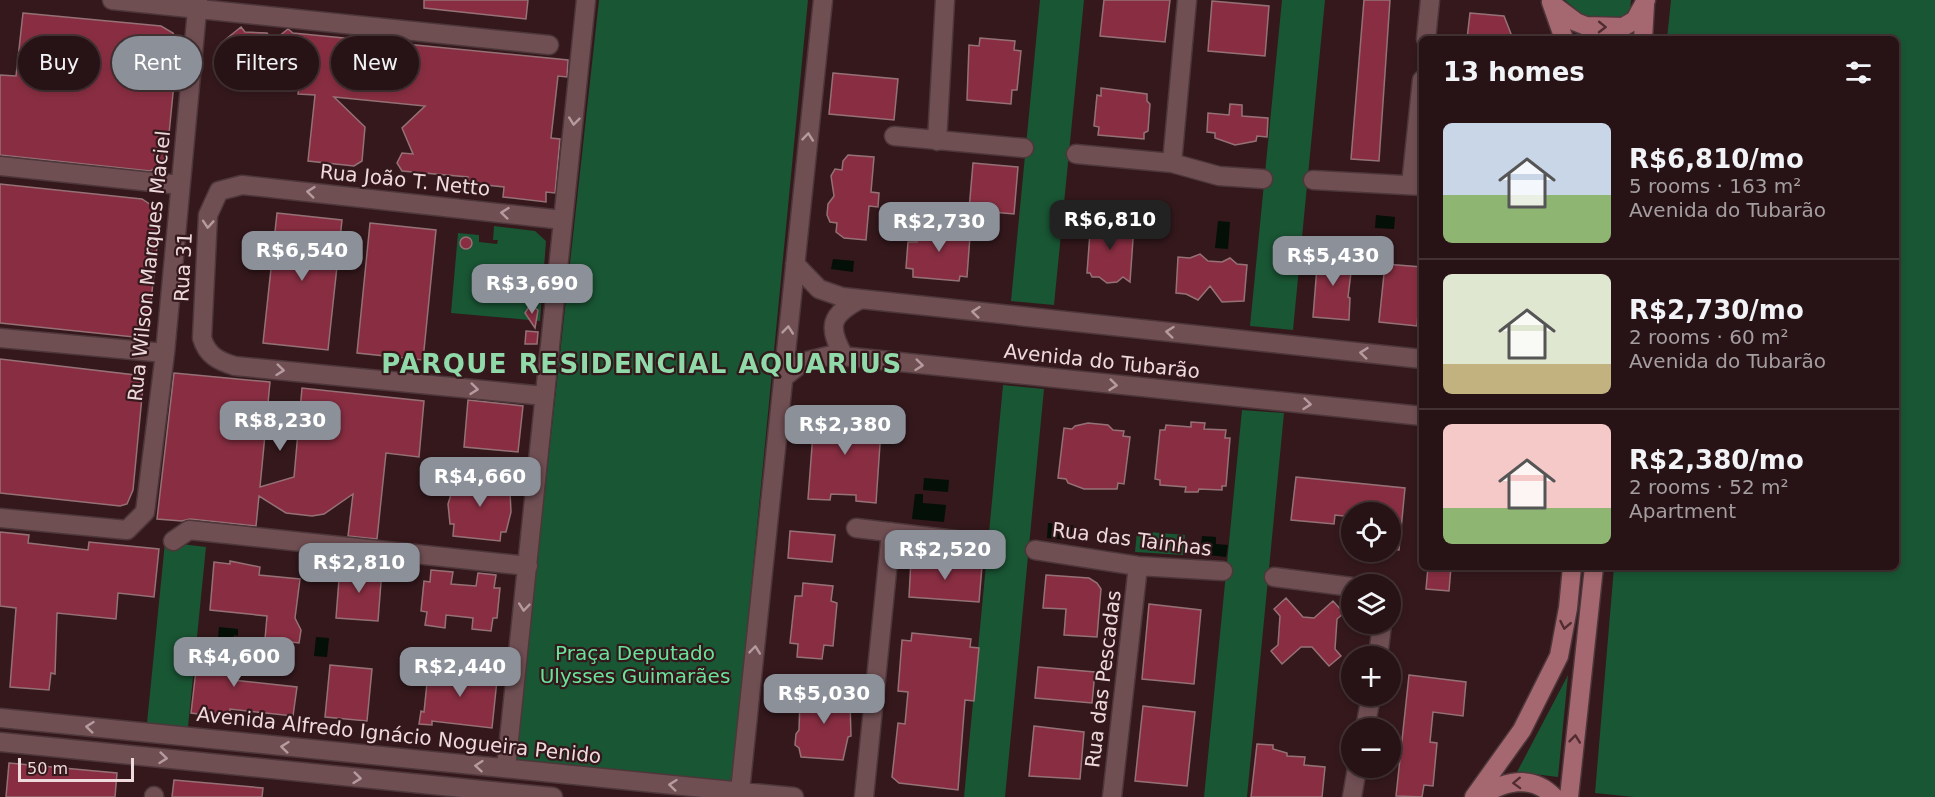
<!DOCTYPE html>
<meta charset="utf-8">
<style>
body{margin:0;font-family:"DejaVu Sans",sans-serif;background:#2f1b1e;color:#f1f3f6;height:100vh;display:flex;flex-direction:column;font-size:22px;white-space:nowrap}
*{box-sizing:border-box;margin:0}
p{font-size:20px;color:#a49ea0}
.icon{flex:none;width:33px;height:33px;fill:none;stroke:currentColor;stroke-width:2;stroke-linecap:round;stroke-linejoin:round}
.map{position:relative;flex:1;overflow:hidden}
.drawer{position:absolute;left:1419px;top:36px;width:480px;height:534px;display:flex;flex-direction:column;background:#271215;border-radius:9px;box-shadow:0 3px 9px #0003,0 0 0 2px #433234}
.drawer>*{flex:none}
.banner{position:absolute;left:18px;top:36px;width:570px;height:54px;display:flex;gap:12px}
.buttons{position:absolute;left:1341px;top:502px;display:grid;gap:12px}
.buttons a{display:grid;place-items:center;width:60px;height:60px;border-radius:50%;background:#271215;box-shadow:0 3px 9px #0003,0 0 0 2px #433234;font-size:30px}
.scale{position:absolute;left:18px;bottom:15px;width:116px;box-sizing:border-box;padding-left:6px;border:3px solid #eedadc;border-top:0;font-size:16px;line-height:21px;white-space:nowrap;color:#eedadc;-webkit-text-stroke:4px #34181c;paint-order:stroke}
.price{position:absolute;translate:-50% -51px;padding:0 14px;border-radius:12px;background:#8c9099;color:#fff;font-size:20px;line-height:39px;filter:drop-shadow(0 2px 3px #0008)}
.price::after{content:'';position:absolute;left:50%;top:36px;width:18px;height:14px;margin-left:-9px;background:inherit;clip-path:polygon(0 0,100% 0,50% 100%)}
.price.current{background:#222;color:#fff}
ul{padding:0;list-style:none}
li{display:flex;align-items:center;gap:18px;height:150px;padding:0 24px}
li+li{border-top:2px solid #433234}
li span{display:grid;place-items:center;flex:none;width:168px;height:120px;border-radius:9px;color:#555}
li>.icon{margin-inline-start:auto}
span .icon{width:72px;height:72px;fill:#fffc;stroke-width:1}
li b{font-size:26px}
h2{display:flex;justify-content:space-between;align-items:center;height:72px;padding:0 24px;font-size:26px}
.tag{padding:0 21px;border-radius:27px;background:#271215;box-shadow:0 3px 9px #0003,0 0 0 2px #433234;font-size:21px;line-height:54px}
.tag.current{background:#8c9099;color:#fff}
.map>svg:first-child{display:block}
.green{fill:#195634}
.water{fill:#040f07}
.building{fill:#892e42;stroke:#957176;stroke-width:1.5}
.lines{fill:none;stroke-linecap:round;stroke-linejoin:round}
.minor-casing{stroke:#4d373a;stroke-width:21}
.major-casing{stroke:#4d373a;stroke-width:21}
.minor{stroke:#704f53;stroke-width:18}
.major{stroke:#a66870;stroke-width:18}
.oneway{stroke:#502c31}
.oneway2{stroke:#b59b9e}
.labels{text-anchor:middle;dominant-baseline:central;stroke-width:4.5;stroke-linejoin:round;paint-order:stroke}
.street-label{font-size:20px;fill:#eedadc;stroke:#34181c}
.park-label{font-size:20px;fill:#68e49a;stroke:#34181c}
.district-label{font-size:26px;font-weight:bold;letter-spacing:1.5px;fill:#90d9a9;stroke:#34181c}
</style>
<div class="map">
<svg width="1935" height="797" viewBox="0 0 1935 797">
<rect width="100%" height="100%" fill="#34181c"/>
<path class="green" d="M599 0H808L732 785 515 762Z
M1040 0H1084L1054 305 1011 301Z
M1282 0H1325L1293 330 1250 326Z
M1565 0H1631L1630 11 1621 19 1586 18Z
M1671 0H1935V797H1634L1595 793 1614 567H1896V39H1667Z
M494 226 535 231 546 241 540 321 451 313 458 233 479 235V242L497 244 498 240H493Z
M1003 385 1044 389 1005 797H964Z
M1242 410 1284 413 1247 797H1204Z
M1137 531 1185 535 1183 555 1135 552Z
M165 542 206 547 187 737 146 733Z
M1568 675 1558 777 1517 772Z"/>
<path class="water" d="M1376 215 1395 217 1394 229 1375 228Z
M1218 221 1230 222 1228 249 1215 248Z
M833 259 854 261 853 272 831 269Z
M924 478 949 480 948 492 923 490Z
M915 494H923V503L946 505 944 522 912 519Z
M1048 523 1076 526 1075 541 1047 538Z
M1202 536 1216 537V544L1228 545 1226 557 1200 554Z
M219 627 238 629V636L234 635 233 640 218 638Z
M316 637 329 638 327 657 314 656Z"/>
<path class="building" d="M424 0H528L526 19 424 8Z
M1104 0H1170L1165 42 1100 36Z
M1364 0H1390L1379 161 1351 159Z
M1212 1 1269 6 1265 56 1208 51Z
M23 13 161 26 173 33 178 43 167 154 160 166 150 171 0 155V75L16 76Z
M1470 13 1504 16 1513 39H1467Z
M241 27 245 32 267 33 273 41 288 29 293 33 568 60 567 77 558 76 551 138 560 139 555 193 546 192V202L503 197 504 187 467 183 468 177 402 171 397 163 402 153 413 154 402 128 425 106 334 97 365 127 362 161 354 166 308 161 315 95 298 94 304 38 272 64 221 58V43Z
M980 38 1015 41 1014 50 1021 51 1017 90H1012L1011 104 967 100 969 45 979 46Z
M833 73 898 79 894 120 829 114Z
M1101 88 1147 94V101L1150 104 1148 131 1144 133V139L1098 135 1099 127 1094 126 1097 95 1101 96Z
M1230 104 1242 105V116L1268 118 1267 137 1257 136 1256 141 1235 145 1215 138V133L1207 132 1208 113 1229 115Z
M848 155 874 157 871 192 879 193 878 207 869 206 866 240 844 238 836 232 837 223 830 222 827 215 828 204 834 196 831 176 835 169 842 170 843 161Z
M973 163 1018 167 1014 214 969 210Z
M0 184 142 199 154 207 160 219 149 319 145 331 134 337 0 323Z
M277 213 342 220 328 350 263 343Z
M1091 219 1107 220V224L1134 225 1130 282 1123 277 1117 282 1107 283 1099 277H1092L1090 273H1087Z
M370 223 436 230 423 360 357 353Z
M941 223 964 231 963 235 970 236 967 277 960 276 959 281 913 277V269L906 268 908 242H917L918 234H922L923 227Z
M460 243a6 6 0 1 1 12 0a6 6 0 1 1-12 0Z
M1200 254 1208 261 1222 262 1230 258 1237 264 1247 265 1244 301 1222 302 1210 286 1198 300 1186 294 1176 293 1178 257 1190 258Z
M1318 254 1353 256 1348 297 1350 298 1349 320 1313 317Z
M1385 264 1422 267 1417 326 1379 322Z
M530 305 538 310 535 328 525 313Z
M526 331 538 332 537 344H525Z
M0 359 144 376 133 490 127 504 120 506 0 493Z
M174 373 270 382 260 487 294 477 302 388 424 401 419 457 386 453 377 539 348 536 353 494 324 514 312 516 286 513 259 496 256 526 190 519 182 521 157 519Z
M468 400 523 406 518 452 464 447Z
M815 407 837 409V418L860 420 861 414 882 415 876 503 856 501V495L831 494 830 500 808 499Z
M1191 422 1205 423 1204 429 1226 430 1225 438H1230L1226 486H1222V490L1199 489 1198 492H1185L1186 487 1160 485V480L1155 479 1160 430H1165L1166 425 1191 427Z
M1088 423 1108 425 1113 430 1124 431 1123 436 1130 437 1124 484 1118 483 1117 489H1084L1068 483 1066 479 1058 478 1064 428 1072 429 1075 426Z
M459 476 507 480 506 491 510 492 511 512 506 532H501L500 541 453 536 454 524H450L448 504 454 485 458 486Z
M1296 477 1405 488 1399 550 1390 549V513H1352V517L1335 515 1334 524 1291 520Z
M790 531 835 535 832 562 788 558Z
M0 532 29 535 28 543 88 550 89 542 159 549 154 597 118 593 116 619 57 613 55 674 51 673 49 690 10 687 16 608 0 606Z
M911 560 982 566 979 602 909 597Z
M230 561 260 567 259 575 300 579 295 618 301 630 299 643 265 639 267 616 210 610 214 562 230 564Z
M340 566 382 569 378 621 336 618Z
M1428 567H1451L1449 591 1426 589Z
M431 570 453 572 451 584 476 586 478 573 496 575 494 588H500L497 618H493L491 631 472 629 473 618 446 615 445 628 425 625 427 612 421 611 424 581 430 582Z
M1046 575 1089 578 1097 583 1101 589 1097 637 1064 635 1066 609 1043 608Z
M803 583 833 586 831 601 837 603 833 646 824 645 822 659 797 657 798 644 790 643 795 596H802Z
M1286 598 1303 617 1314 618 1333 601 1344 613 1337 619 1335 649 1341 656 1329 666 1312 647H1301L1282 664 1271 651 1278 645 1280 616 1274 609Z
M1149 604 1201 610 1194 684 1142 679Z
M912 633 971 639 970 647 979 648 974 701 965 700 958 790 899 783 892 777 898 723 905 724 908 692 898 691 902 640 911 641Z
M199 644 237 648 233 680 297 687 293 716 230 709 229 718 191 713Z
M330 665 372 669 367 721 325 717Z
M435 667 489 673V679L497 680 492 728 432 721V725L419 724 421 711 424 712 428 673H435Z
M1038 667 1095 672 1092 703 1035 698Z
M1409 675 1466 682 1463 716 1433 712 1430 742 1437 743 1433 786 1424 785 1422 797 1396 796Z
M809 690 846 693 850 703 851 736 848 737 843 760 801 757 799 748 795 745 796 734 799 730 800 699Z
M1143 706 1195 712 1187 786 1135 781Z
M1034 726 1084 732 1080 779 1029 776Z
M1257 744 1273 745V749L1287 753V756L1305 757 1304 765 1325 767 1322 797H1251Z
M9 763 117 773 115 797H6Z
M174 780 263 788 262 797H172Z"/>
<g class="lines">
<defs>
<path id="minor" d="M112 0 549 45
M1426 39 1430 0
M894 136 1024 148
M937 141 945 0
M1076 154 1172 163 1219 176 1263 179
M1172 163 1187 0
M0 166 180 185
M1313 180 1422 186
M1411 185 1422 80
M795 264 819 289 842 297 1422 359
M0 338 165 353
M844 356C827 326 830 315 861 299
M783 378 803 362 832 355 1422 416
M545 396 235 366C218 361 207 355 202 338L208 215 219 191 242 185 563 220
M0 518 127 530 145 512 165 353 198 0
M856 528 988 544
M173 541 189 530 528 566
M1035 550 1138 566 1223 571
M1274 577 1352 587
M1378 657 1382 624
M0 718 794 797
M1365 729 1371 696
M0 742 553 797
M506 768 586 0
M740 791 823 0
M154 797V796
M864 797 891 532
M1112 797 1138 566
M1352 797 1357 768"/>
<path id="major" d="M1551 2 1564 39
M1552 4 1576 22 1586 26 1623 27 1635 20 1646 0
M1643 39 1645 5
M1474 797 1522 730 1559 656 1568 608 1572 567
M1479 797C1503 782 1531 773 1554 797
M1569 797 1594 567"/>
</defs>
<use href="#minor" class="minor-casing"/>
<use href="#major" class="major-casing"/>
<use href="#minor" class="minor"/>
<use href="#major" class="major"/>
</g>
<defs><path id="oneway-chevron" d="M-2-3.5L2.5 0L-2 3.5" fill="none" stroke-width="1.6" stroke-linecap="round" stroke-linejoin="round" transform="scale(1.5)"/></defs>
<g class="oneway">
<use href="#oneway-chevron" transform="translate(1602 27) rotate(1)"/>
<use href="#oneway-chevron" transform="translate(1565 625) rotate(101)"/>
<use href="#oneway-chevron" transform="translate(1575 739) rotate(-84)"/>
<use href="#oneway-chevron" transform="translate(1517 783) rotate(178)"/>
</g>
<g class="oneway2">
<use href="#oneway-chevron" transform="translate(574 121) rotate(96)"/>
<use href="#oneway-chevron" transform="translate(808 137) rotate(-84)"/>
<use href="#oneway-chevron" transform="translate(311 192) rotate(-174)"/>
<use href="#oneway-chevron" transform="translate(505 213) rotate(-174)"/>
<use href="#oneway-chevron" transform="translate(208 224) rotate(94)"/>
<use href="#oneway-chevron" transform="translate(976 312) rotate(-174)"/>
<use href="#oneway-chevron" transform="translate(788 330) rotate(-84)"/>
<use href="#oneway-chevron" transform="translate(1170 332) rotate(-174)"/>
<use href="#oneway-chevron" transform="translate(1364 353) rotate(-174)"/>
<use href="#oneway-chevron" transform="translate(919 365) rotate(6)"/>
<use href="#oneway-chevron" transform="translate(280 370) rotate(6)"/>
<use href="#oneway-chevron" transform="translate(1113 385) rotate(6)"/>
<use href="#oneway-chevron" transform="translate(474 389) rotate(6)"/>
<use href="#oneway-chevron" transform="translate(1307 404) rotate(6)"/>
<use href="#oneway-chevron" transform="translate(524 607) rotate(96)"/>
<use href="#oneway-chevron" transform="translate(755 650) rotate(-84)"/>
<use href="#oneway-chevron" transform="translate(90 727) rotate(-174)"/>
<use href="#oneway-chevron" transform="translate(285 747) rotate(-174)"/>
<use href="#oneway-chevron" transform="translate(163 758) rotate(6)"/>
<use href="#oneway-chevron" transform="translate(479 766) rotate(-175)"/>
<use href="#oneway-chevron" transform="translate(357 778) rotate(6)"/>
<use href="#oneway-chevron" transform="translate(673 785) rotate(-174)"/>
</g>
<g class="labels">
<g class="street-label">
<text transform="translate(405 180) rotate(6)">Rua João T. Netto</text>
<text transform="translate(149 266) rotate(-84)">Rua Wilson Marques Maciel</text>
<text transform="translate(183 267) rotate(-87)">Rua 31</text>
<text transform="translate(1102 361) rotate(6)">Avenida do Tubarão</text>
<text transform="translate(1132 539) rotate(7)">Rua das Tainhas</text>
<text transform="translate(1103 679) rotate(-83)">Rua das Pescadas</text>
<text transform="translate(399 735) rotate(6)">Avenida Alfredo Ignácio Nogueira Penido</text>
</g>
<g class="park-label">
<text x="635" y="653">Praça Deputado<tspan x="635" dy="23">Ulysses Guimarães</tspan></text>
</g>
<g class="district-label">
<text x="642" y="364">PARQUE RESIDENCIAL AQUARIUS</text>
</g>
</g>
</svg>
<div class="buttons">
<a><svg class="icon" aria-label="locate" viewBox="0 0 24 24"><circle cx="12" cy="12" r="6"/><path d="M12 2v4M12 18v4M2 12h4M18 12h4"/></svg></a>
<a><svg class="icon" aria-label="layers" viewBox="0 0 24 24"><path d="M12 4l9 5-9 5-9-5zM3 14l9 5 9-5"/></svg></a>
<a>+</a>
<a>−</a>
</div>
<div class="scale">50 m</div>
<b class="price current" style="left:1110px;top:251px">R$6,810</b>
<b class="price" style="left:939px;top:253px">R$2,730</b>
<b class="price" style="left:302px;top:282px">R$6,540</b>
<b class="price" style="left:1333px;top:287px">R$5,430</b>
<b class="price" style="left:532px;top:315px">R$3,690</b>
<b class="price" style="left:280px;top:452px">R$8,230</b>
<b class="price" style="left:845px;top:456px">R$2,380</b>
<b class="price" style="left:480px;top:508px">R$4,660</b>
<b class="price" style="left:945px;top:581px">R$2,520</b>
<b class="price" style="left:359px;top:594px">R$2,810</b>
<b class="price" style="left:234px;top:688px">R$4,600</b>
<b class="price" style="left:460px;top:698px">R$2,440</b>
<b class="price" style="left:824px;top:725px">R$5,030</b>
<div class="banner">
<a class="tag">Buy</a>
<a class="tag current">Rent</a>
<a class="tag">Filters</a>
<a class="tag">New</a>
</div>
<section class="drawer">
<h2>13 homes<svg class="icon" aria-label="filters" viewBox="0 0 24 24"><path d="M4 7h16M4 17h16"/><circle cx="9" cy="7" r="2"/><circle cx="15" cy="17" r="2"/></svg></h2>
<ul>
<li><span style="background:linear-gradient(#c9d6e8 60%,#8fb573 0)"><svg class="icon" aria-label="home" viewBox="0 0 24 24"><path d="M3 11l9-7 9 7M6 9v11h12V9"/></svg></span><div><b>R$6,810/mo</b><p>5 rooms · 163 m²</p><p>Avenida do Tubarão</p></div></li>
<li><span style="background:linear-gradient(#dfe7d0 75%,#c2b280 0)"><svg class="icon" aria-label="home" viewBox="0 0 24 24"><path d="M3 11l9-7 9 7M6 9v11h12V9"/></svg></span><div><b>R$2,730/mo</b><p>2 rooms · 60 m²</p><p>Avenida do Tubarão</p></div></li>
<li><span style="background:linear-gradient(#f6c9c9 70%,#8fb573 0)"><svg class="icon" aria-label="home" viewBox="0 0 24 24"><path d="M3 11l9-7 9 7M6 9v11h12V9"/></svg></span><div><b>R$2,380/mo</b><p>2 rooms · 52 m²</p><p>Apartment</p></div></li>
</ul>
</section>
</div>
